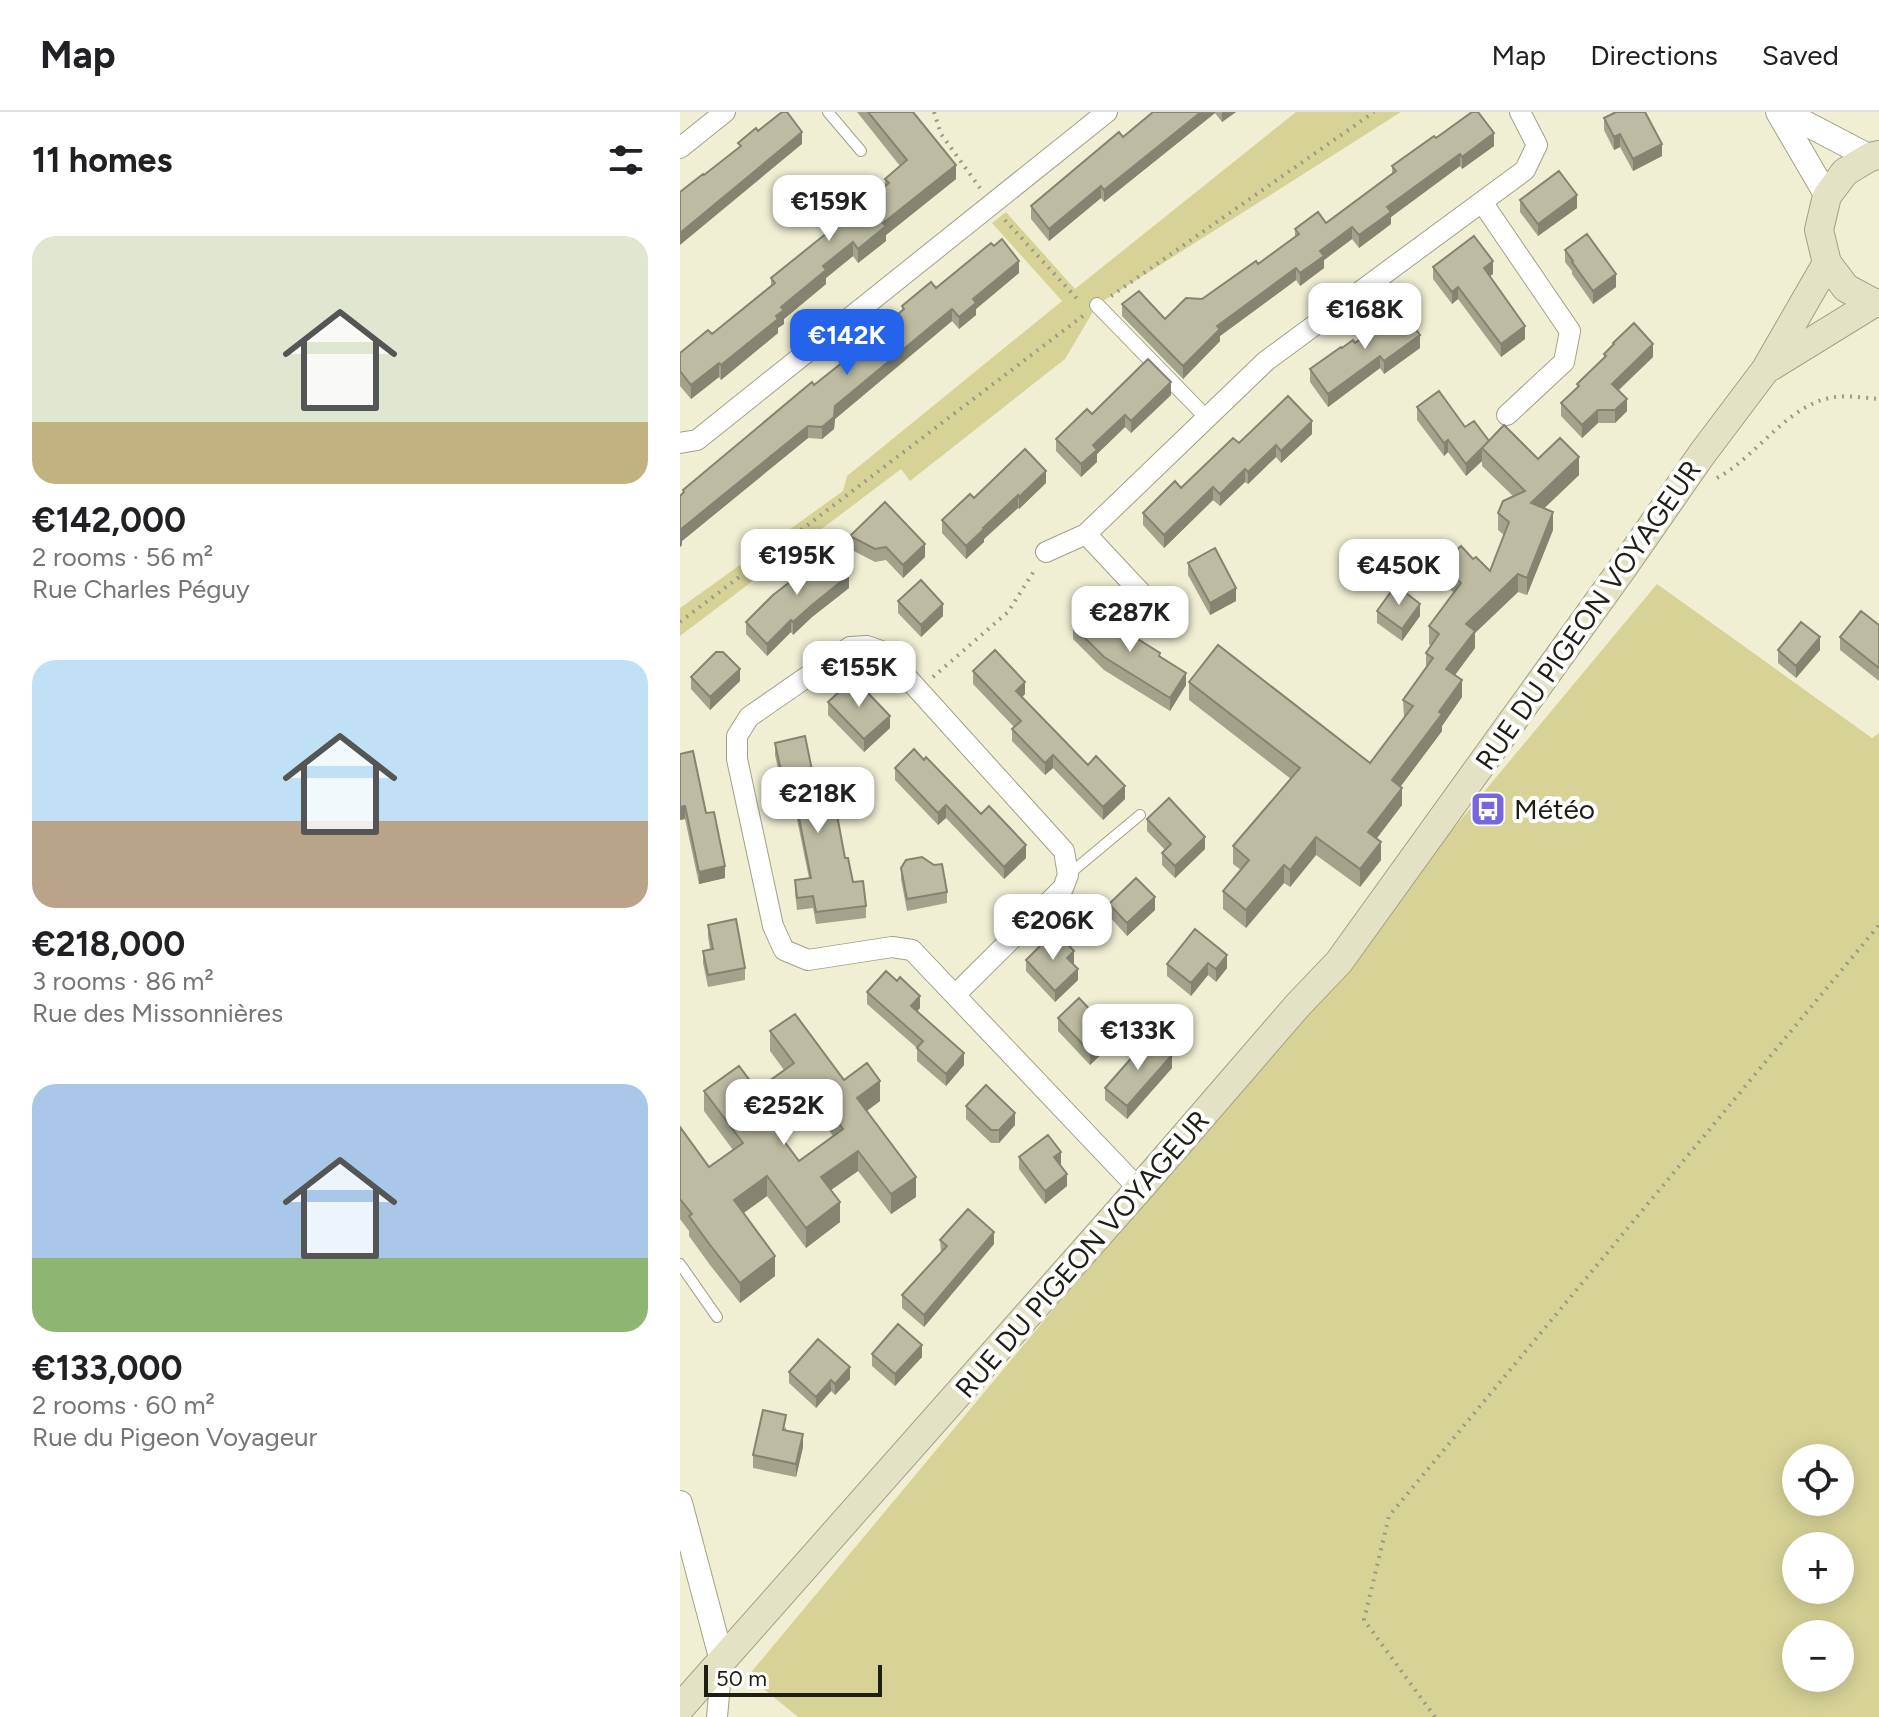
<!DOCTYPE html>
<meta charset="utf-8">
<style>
body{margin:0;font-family:Figtree,sans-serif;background:#f2f2f2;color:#202124;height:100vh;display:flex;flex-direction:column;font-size:30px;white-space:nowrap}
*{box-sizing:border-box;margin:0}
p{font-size:26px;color:#757577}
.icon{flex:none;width:44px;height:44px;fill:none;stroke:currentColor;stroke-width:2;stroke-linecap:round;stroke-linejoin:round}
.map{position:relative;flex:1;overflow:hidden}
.drawer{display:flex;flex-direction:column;background:#fff;width:680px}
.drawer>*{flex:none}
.fabs{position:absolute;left:1102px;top:1332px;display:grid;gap:16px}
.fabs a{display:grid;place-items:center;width:72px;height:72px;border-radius:50%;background:#fff;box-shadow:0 4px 20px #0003;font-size:40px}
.scale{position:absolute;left:24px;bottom:20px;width:178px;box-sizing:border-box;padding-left:8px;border:4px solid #1f1e15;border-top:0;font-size:22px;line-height:28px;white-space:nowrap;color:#1f1e15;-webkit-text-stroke:6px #fff;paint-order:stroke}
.price{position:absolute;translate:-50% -68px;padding:0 18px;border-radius:16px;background:#fff;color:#222;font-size:26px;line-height:52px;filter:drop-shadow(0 2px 4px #0008)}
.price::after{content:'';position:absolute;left:50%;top:48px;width:24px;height:18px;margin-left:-12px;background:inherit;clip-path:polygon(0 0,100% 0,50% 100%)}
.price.on{background:#2563eb;color:#fff}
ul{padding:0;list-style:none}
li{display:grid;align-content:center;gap:16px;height:424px;padding:0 32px}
li span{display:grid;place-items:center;height:248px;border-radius:24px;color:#555}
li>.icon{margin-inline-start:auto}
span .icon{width:144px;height:144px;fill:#fffc;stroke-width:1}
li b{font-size:34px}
h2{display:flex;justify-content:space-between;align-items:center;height:96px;padding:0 32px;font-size:34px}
header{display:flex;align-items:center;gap:48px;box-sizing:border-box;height:112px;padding:0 40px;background:#fff;border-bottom:2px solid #e0e0e0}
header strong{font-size:38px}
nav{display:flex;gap:44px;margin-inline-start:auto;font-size:28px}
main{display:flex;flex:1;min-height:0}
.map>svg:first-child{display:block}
.green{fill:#d7d397;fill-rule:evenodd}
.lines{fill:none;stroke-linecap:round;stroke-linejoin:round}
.service-casing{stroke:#a1a086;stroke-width:12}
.pedestrian-casing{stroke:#a1a086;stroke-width:16}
.minor-casing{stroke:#a1a086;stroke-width:22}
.tertiary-casing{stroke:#a1a086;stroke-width:26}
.secondary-casing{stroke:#a1a086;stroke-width:30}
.path{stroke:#9b9a87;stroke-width:4;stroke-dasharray:2 6;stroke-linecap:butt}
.service{stroke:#fff;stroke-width:10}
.pedestrian{stroke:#fff;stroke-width:14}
.minor{stroke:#fff;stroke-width:20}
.tertiary{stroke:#fff;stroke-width:24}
.secondary{stroke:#e4e2c4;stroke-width:28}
.wall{fill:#a3a28b;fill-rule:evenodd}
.shaded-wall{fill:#848471}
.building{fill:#bdbca2;stroke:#848471;stroke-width:2;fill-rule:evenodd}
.labels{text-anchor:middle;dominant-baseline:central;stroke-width:8;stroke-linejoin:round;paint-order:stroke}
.street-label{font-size:28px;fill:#1f1e15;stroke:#fff}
.poi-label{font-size:28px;fill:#1f1e15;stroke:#fff;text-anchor:start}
</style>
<header>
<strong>Map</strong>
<nav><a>Map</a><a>Directions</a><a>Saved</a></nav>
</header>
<main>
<section class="drawer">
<h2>11 homes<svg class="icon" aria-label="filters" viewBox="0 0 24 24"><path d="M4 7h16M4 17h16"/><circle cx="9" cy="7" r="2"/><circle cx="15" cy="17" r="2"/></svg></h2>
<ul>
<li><span style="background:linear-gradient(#dfe7d0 75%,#c2b280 0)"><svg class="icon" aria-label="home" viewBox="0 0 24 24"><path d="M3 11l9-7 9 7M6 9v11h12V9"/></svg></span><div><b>€142,000</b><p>2 rooms · 56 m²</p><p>Rue Charles Péguy</p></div></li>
<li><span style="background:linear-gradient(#bfe0f5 65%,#b9a48a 0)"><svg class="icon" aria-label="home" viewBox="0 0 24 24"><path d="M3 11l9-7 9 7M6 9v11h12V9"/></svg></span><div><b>€218,000</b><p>3 rooms · 86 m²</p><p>Rue des Missonnières</p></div></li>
<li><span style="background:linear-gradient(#a9c7e8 70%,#8fb573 0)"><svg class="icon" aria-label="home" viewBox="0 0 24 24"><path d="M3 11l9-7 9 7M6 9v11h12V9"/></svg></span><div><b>€133,000</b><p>2 rooms · 60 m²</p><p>Rue du Pigeon Voyageur</p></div></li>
</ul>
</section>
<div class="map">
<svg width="1199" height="1605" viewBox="0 0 1199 1605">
<rect width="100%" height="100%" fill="#f0efd4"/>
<path class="green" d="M616 0H721L417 193 385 247 230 369 221 357 0 524V496L163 379 167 364 382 189 312 111 326 100 395 177Z
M977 472 1192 626 1199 621V1605H118L68 1564ZM1116 1346H1160V1390H1116ZM1116 1434H1160V1478H1116ZM1116 1522H1160V1566H1116Z"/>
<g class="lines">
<defs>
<path id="service" d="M148 0 181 39
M388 763 460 703
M0 1152 37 1205"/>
<path id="pedestrian" d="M417 193 527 306"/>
<path id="minor" d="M0 36 45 0
M802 90 890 219 884 250 827 303
M0 331 17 328 427 0
M406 422 479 500
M366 440 406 422 586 249 845 58 857 33 840 0
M275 883 383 776 388 763 384 739 204 540 187 534 170 535 69 605 57 624V647L93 814 104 838 128 848 212 835 232 838 459 1077
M37 1605 42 1549"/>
<path id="tertiary" d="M1098 0 1147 84
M1104 0 1190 45
M0 1391 42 1549"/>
<path id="secondary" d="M1199 43 1190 45 1165 60 1147 84 1139 118 1147 151 1166 176 1194 191H1199
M1090 255 1194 191
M0 1596 459 1077 618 893 659 850 942 457 1022 342 1086 257 1147 151"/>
</defs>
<use href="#service" class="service-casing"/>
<use href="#pedestrian" class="pedestrian-casing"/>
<use href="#minor" class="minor-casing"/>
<use href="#tertiary" class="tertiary-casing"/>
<use href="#secondary" class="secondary-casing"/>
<path class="path" d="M254 0 261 22 300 76
M325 108 400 190
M431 184 694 0
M1037 366C1077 345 1108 291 1155 285 1169 283 1185 286 1199 287
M0 510 404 203
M253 565 328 500 356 456
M755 1605 684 1508 709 1404 1199 813"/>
<use href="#service" class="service"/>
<use href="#pedestrian" class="pedestrian"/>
<use href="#minor" class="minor"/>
<use href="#tertiary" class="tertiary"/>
<use href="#secondary" class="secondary"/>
</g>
<path class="wall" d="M177 0H233L276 67 206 123V129L178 151 173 144 146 166V172L104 207V212L98 216V221L41 268 39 265 11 287 0 274V241L32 222 91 173V166L205 74V67L220 54Z
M473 0H556L542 10 535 1 424 90 421 86 369 129 351 107V94L443 25Z
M924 6 982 44 953 59 940 35 934 38 924 18Z
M756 26 814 34 782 57 780 54 711 105V112L679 136 672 127 644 148V156L620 174 616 168 540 224V229L503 267 442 204V192L485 207 522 187 578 152 615 125V117L646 111 712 62V54Z
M840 88 897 96 858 124 840 100Z
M885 138 936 175 913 192 892 162V159L885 150Z
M753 155 813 162 810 164 845 227 821 245 778 187 772 192 753 167Z
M339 161 296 197V203L279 217 272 209 155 307 154 317 142 327 128 326 2 429V433L0 435 3 378 172 242V240L222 199V194L256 176Z
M675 231 740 236 704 262 700 256 648 295 630 270V257L662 236Z
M933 231 973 245 939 278 947 299 935 311H918L902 326 881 304V291L897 276V272L924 247V242L933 233Z
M491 283 451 321 445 315 417 342V350L401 365 376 339V327L412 302Z
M737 295 785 315 809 329 899 363 864 396 873 418 847 483 838 480 795 521V536L775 563 782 585 762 614V619L720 675 722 693 696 727 701 748 680 775 636 743 610 775 604 771 566 816 543 797V779L561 758 553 752V734L611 667 509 588V570L690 651 724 606 723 588 746 555V541L751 534 749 532V514L774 481 762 469V451L793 447 810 459 824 423 818 418V401L833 384 802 354V349L786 364 768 340 764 344 737 308Z
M632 322 601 351 596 345 568 372 565 370 540 394 533 388 484 436 463 413V401L501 376 559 331Z
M366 371 339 397 338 396 304 427V430L286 447 262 421V408L294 386Z
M170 424 245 445 223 466 206 448 195 450 170 437Z
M508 451 556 489 530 503 508 463Z
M169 476 132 505 113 523 111 520 87 544 66 522V510Z
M218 489 263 504 241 525 218 501Z
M697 499 740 504 722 529 697 511Z
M1199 513V569L1160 538V525Z
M393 514 453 532 480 545 506 573 490 599 424 558 393 527Z
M1098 538H1140L1116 566 1098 551Z
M293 559 345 582 342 585 408 653 445 687 423 708 373 656 365 663 332 629V617L334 615 293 572Z
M11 565 60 569 30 598 11 577Z
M148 590 210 616 184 640 148 603Z
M95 631 134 668 165 746 173 770 186 794V806L136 812 133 796 117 798 115 780V768L129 766 112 683 104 685 95 643Z
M0 642 26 701 45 766 19 772 5 707 0 708Z
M215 656 301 702 346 746 324 767 266 706 258 713 215 668Z
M467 707 525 737 495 766 482 753V741L485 738 467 719Z
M221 756 267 780V791L227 799 221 767Z
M429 792 475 798 447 824 429 804Z
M28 813 65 856V868L28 875 23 851V839L30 837 28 824Z
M515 817 547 856 536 870 528 863 511 884 487 864V852Z
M346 848 394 851 393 852 398 868 375 890 346 859Z
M187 880 240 896 237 899 284 953 266 974 237 949V936L187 892Z
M378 906 431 933 410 953 378 919Z
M90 919 164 968 200 989 187 999 236 1085 211 1102 178 1059 151 1078 160 1110 126 1136 87 1084 63 1101 95 1164 60 1191 30 1153 9 1124V1119L0 1107V1015L29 1055 53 1038 24 999V979L77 978 104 958 90 939ZM129 992 153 1024 119 1049 95 1018Z
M492 956 447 1007 425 988V976Z
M286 994 335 1013 319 1031H311L286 1007Z
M339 1045 381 1052 387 1074 365 1092 339 1057Z
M260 1128 314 1132 244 1215 222 1196V1183L261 1140Z
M192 1242 242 1245 215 1274 192 1254Z
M109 1260 170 1267 155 1283 151 1279 136 1296 109 1271Z
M106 1315V1319L123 1335 116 1365 73 1356V1343Z"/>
<path class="shaded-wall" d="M521 0H535V1L424 90V78Z
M542 0H556L542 10Z
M122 20V32L0 133V121Z
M814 21V34L782 57V45Z
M940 22V35L934 38V25Z
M982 32V44L953 59V47Z
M780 42V54L711 105V112L679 136V123L707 95Z
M276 53V67L206 123V129L178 151V137L203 111Z
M421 74V86L369 129V117Z
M897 83V96L858 124V112Z
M672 115V127L644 148V156L620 174V161L640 139Z
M173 130V144L146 166V172L104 207V212L98 216V221L41 268V253L96 204 101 195 143 154Z
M339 149V161L296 197V203L279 217V205L293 187Z
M813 149V162L804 168V156Z
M616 156V168L540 224V229L503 267V254L537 214Z
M936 162V175L913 192V179Z
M778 175V187L772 192V180Z
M272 197V209L155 307 154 317 142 327V315L155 294Z
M845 214V227L821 245V232Z
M740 223V236L704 262V249Z
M973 232V245L932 284V272Z
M700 244V256L648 295V282Z
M39 251V265L11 287V273Z
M491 270V283L451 321V309Z
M947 287V299L935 311V298Z
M918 298V311L902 326V313Z
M445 303V315L417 342V350L401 365V352L413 333Z
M632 309V322L601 351V339Z
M128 314V326L2 429V433L0 435V418Z
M768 328V340L764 344V331Z
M596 333V345L568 372V360Z
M802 337V349L786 364V352Z
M899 345V363L851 409V391Z
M565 357V370L540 394V382Z
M366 359V371L339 397V385Z
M533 375V388L484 436V423Z
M338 383V396L304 427V430L286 447V434L303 416Z
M873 400V418L847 483V466Z
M245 432V445L223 466V453Z
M838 462V480L795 521V536L766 575V557L786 512Z
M169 463V476L132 505 113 523V510L132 493Z
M556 476V489L530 503V491Z
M263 492V504L241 525V513Z
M740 492V504L722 529V517Z
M111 508V520L87 544V532Z
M1140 525V538L1116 566V554Z
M60 557V569L30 598V585Z
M506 561V573L490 599V586Z
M782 568V585L762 614V619L712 686V668Z
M345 570V582L336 591V579Z
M210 604V616L184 640V627Z
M373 643V656L365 663V651Z
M112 671V683L104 685V673Z
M445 674V687L423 708V695Z
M722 676V693L688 738V720Z
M266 693V706L258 713V701Z
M5 694V707L0 708V695Z
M525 725V737L495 766V754Z
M636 725V743L610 775V758Z
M701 730V748L680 775V757Z
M346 733V746L324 767V755Z
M604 753V771L566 816V798Z
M45 754V766L19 772V760Z
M475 785V798L447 824V811Z
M394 839V851L387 857V846Z
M547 843V856L536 870V857Z
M528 851V863L511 884V871Z
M398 857V868L375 890V879Z
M240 884V896L231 906V894Z
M431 920V933L410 953V940Z
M284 941V953L266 974V962Z
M492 943V956L447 1007V994Z
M200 969V989L177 1006V986Z
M129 972V992L86 1025V1005Z
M335 1001V1013L319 1031V1018Z
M178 1039V1059L141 1085V1065Z
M381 1040V1052L374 1057V1045Z
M387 1062V1074L365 1092V1079Z
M87 1064V1084L54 1108V1088Z
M236 1065V1085L211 1102V1082Z
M160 1090V1110L126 1136V1116Z
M314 1120V1132L244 1215V1203Z
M95 1144V1164L60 1191V1171Z
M242 1233V1245L215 1274V1262Z
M170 1255V1267L155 1283V1272Z
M151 1268V1279L136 1296V1285Z
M123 1322V1335L116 1365V1352Z"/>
<path class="building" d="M102 0H107L122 20 0 121V80L23 62 24 63 61 34 58 31 76 16 78 19Z
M188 0H233L276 53 203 111 206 114 178 137 173 130 143 154 146 158 101 195 104 198 96 204 98 207 41 253 39 251 11 273 0 259V241L28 218 32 222 95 171 91 166 209 71 205 67 227 48Z
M473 0H521L424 78 421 74 369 117 351 94 439 20 443 25Z
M792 0H798L814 21 782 45 780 42 707 95 711 100 679 123 672 115 640 139 644 144 620 161 616 156 537 214 540 217 503 254 442 192 459 179 485 207 506 186 522 187 576 149 578 152 619 122 615 117 638 100 646 111 716 59 712 54 754 24 756 26Z
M936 0H965L982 32 953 47 940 22 934 25 924 6Z
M879 59 897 83 858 112 840 88Z
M907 122 936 162 913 179 892 150 893 149 885 138Z
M794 124 813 149 804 156 845 214 821 232 778 175 772 180 753 155Z
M322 127 339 149 293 187 296 191 279 205 272 197 155 294 154 305 142 315 128 314 0 418V384L4 380 3 378 132 270 134 273 173 242 172 240 224 197 222 194 251 170 256 176 311 131 314 134Z
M721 197 740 223 704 249 700 244 648 282 630 257 661 235 662 236 673 228 675 231Z
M954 211 973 232 932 272 947 287 935 298H918L902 313 881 291 899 274 897 272 926 244 924 242 934 232 933 231Z
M468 247 491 270 451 309 445 303 413 333 417 338 401 352 376 327 407 297 412 302Z
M759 279 785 315 794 309 809 329 786 352 768 328 764 331 737 295Z
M608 284 632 309 601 339 596 333 568 360 565 357 540 382 533 375 484 423 463 401 495 369 501 376 553 326 559 331Z
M824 313 858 347 880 326 899 345 851 391 873 400 847 466 838 462 786 512 795 519 766 557 782 568 759 600 762 602 712 668 722 676 688 720 701 730 680 757 636 725 610 758 604 753 566 798 543 779 569 748 553 734 620 656 509 570 538 533 690 651 733 594 723 588 753 546 746 541 759 522 749 514 781 471 762 451 781 434 793 447 796 445 810 459 829 410 818 401 823 389 845 379 802 336Z
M345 337 366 359 339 385 338 383 303 416 304 417 286 434 262 408 290 382 294 386Z
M205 390 245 432 223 453 206 435 195 437 170 424Z
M535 436 556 476 530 491 508 451Z
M150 439 169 463 132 493 113 510 111 508 87 532 66 510 93 483Z
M241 468 263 492 241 513 218 489Z
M716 473 740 492 722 517 697 499Z
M421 498 453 532 456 526 480 541 479 544 506 561 490 586 424 545 393 514Z
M1181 499 1199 513V556L1160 525Z
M1121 510 1140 525 1116 554 1098 538Z
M315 538 345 570 336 579 408 653 416 644 445 674 423 695 373 643 365 651 332 617 341 609 293 559Z
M36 540H43L60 557 30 585 11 565Z
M172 568 185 582 187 580 210 604 184 627 148 590Z
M125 624 134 668 140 663 148 705 157 703 165 746H168L173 770 183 769 186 794 136 800 133 784 117 786 115 768 131 766 112 671 104 673 95 631Z
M234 637 244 648 246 645 301 702 309 694 346 733 324 755 266 693 258 701 215 656Z
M13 639 26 701 34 700 45 754 19 760 5 694 0 695V642Z
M489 686 525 725 495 754 482 741 491 732 467 707Z
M242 745 254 753 262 752 267 780 227 787 221 756 226 748Z
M456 766 475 785 447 811 429 792Z
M56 807 65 856 28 863 23 839 33 837 28 813Z
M515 817 547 843 536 857 528 851 511 871 487 852Z
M377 821 394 839 387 846 398 857 375 879 346 848 368 826 370 828Z
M206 859 217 869 220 865 240 884 231 894 284 941 266 962 237 936 243 929 187 880Z
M399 886 431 920 410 940 378 906Z
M115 902 164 968 187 951 200 969 177 986 236 1065 211 1082 178 1039 141 1065 160 1090 126 1116 87 1064 54 1088 95 1144 60 1171 30 1133 9 1104 12 1102 0 1087V1015L29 1055 63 1031 24 979 59 954 77 978 114 951 90 919ZM129 972 163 1017 119 1049 86 1005Z
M470 925 492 943 447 994 425 976Z
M306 973 335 1001 319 1018H311L286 994Z
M368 1023 381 1040 374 1045 387 1062 365 1079 339 1045Z
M288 1097 314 1120 244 1203 222 1183 267 1134 260 1128Z
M218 1212 242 1233 215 1262 192 1242Z
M138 1227 170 1255 155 1272 151 1268 136 1285 109 1260Z
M83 1298 106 1303 103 1318 123 1322 116 1352 73 1343Z"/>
<defs>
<symbol id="bus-square" viewBox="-11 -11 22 22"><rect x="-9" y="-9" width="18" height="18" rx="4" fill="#7566e1" stroke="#fff"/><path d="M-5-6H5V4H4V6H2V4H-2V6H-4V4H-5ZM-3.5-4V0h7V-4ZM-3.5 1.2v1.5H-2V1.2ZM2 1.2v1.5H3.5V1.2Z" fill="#fff"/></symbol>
</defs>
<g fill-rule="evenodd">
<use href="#bus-square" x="788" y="677" width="40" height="40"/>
</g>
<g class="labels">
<g class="street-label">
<text transform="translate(908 503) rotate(-55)">RUE DU PIGEON VOYAGEUR</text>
<text transform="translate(402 1142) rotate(-49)">RUE DU PIGEON VOYAGEUR</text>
</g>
<g class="poi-label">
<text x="834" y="697">Météo</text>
</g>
</g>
</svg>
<div class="fabs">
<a><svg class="icon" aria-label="locate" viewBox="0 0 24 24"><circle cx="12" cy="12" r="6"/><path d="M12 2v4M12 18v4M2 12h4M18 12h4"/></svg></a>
<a>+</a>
<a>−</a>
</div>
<div class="scale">50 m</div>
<b class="price" style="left:149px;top:131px">€159K</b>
<b class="price" style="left:685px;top:239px">€168K</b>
<b class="price on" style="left:167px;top:265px">€142K</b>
<b class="price" style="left:117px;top:485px">€195K</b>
<b class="price" style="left:719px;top:495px">€450K</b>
<b class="price" style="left:450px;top:542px">€287K</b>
<b class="price" style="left:179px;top:597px">€155K</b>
<b class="price" style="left:138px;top:723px">€218K</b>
<b class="price" style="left:373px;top:850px">€206K</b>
<b class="price" style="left:458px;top:960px">€133K</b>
<b class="price" style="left:104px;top:1035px">€252K</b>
</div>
</main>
